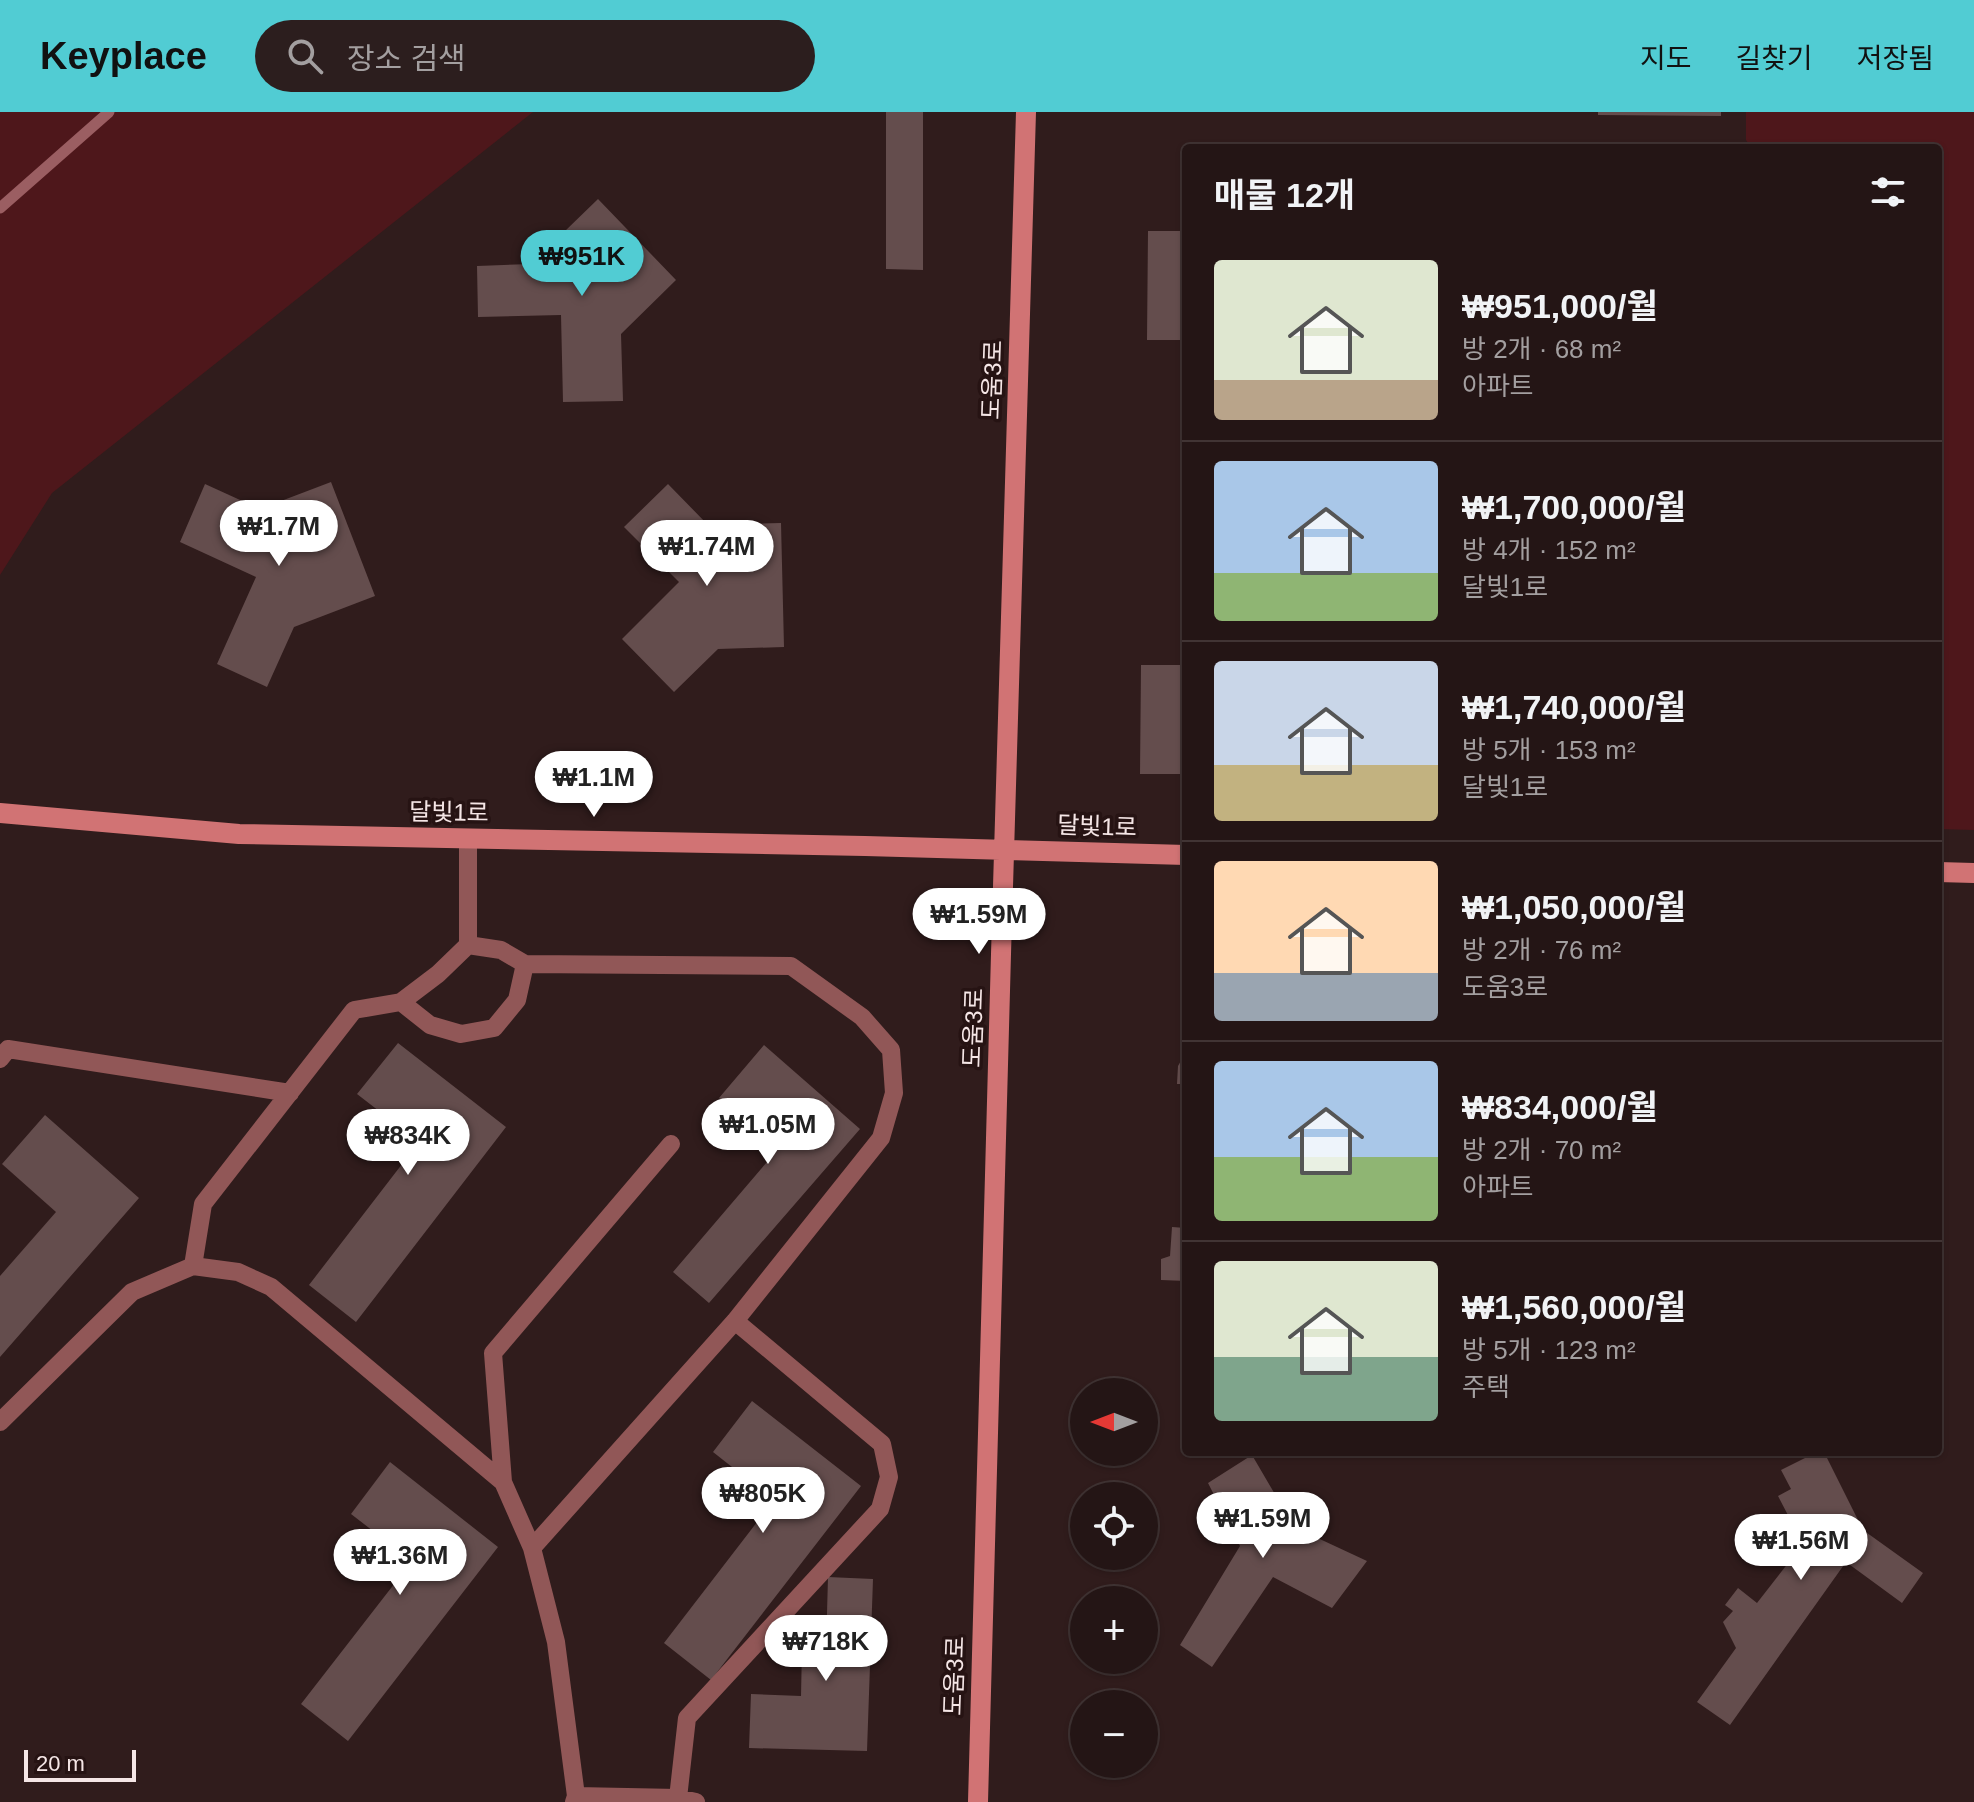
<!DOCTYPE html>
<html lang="ko">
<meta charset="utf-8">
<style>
body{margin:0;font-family:Arial,"Noto Sans KR",sans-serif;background:#2c1e1e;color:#f1f3f6;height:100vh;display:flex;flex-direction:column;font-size:30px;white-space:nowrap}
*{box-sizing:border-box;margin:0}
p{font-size:26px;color:#a39fa0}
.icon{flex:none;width:44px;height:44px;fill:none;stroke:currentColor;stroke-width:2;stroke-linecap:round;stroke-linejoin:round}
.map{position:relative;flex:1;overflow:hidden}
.details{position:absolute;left:1182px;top:32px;width:760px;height:1312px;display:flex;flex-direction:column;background:#241515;border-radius:8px;box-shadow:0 2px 6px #0004,0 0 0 2px #413434}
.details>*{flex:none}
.needle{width:52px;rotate:270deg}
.controls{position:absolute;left:1070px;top:1266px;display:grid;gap:16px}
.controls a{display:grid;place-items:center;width:88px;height:88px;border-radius:50%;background:#241515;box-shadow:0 2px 6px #0004,0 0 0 2px #413434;font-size:40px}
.scale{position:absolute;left:24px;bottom:20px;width:112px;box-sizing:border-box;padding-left:8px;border:4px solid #f5e6e6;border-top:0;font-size:22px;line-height:28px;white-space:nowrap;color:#f5e6e6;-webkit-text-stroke:6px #261313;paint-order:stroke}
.price{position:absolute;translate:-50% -68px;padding:0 18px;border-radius:28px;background:#fff;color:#222;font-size:26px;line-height:52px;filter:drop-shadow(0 2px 4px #0008)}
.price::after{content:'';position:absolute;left:50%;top:48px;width:24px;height:18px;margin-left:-12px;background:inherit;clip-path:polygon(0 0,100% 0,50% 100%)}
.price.on{background:#51ccd3;color:#111}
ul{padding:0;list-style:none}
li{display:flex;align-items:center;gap:24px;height:200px;padding:0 32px}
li+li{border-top:2px solid #413434}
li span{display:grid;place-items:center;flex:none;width:224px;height:160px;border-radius:8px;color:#555}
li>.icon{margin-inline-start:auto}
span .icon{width:96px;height:96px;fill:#fffc;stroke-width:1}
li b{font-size:34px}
h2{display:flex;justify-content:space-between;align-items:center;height:96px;padding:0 32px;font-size:34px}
header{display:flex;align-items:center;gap:48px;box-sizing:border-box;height:112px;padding:0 40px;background:#51ccd3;color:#111}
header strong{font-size:38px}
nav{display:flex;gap:44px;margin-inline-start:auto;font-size:28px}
.search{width:560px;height:72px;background:#2c1e1e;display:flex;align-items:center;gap:20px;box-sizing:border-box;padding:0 28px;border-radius:44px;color:#a39fa0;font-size:30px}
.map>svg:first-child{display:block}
.green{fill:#4e171b}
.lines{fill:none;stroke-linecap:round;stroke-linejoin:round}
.stream{stroke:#9b5e62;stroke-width:11}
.building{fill:#644d4d}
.lane{stroke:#915757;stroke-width:18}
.secondary{stroke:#d17374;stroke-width:20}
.labels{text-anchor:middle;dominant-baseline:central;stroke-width:7;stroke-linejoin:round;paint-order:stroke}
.street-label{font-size:24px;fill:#f5e6e6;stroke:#261313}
</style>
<header>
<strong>Keyplace</strong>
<div class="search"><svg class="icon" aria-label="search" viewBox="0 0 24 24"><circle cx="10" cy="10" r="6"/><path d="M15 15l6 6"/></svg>장소 검색</div>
<nav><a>지도</a><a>길찾기</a><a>저장됨</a></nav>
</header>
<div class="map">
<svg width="1974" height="1690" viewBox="0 0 1974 1690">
<rect width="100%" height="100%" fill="#301c1c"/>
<path class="green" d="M0 0H533L52 381 0 463Z
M1746 0H1974V718L1938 717V36H1751L1746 28Z"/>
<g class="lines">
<path class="stream" d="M0 96 109 0"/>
</g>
<path class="building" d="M886 0H923V158L886 157Z
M1598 0H1721V4L1598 3Z
M598 87 676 168 621 222 623 289 563 290 561 203 478 205 477 154 531 152Z
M1148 119H1186V228H1147Z
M331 370 375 484 294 515 267 575 217 552 256 465 180 430 205 372 260 397Z
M668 372 708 413 781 411 784 535 718 537 674 580 622 527 679 470 624 415Z
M1141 553H1186V662H1140Z
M1183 925H1186V972H1177L1178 954 1182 947Z
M398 931 506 1015 356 1210 309 1173 419 1030 357 982Z
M764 933 860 1017 709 1191 673 1160 778 1037 719 986Z
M45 1003 139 1086 0 1245V1164L56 1100 2 1052Z
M1172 1115 1186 1116V1169L1161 1168V1147L1170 1144Z
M1183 1196 1186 1197V1261L1181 1260Z
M752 1289 861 1374 711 1568 664 1531 774 1388 713 1340Z
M1817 1340H1824L1863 1418 1923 1461 1902 1491 1846 1450 1730 1613 1697 1590 1736 1536 1723 1510 1733 1499 1725 1493 1738 1476 1757 1491 1803 1432 1778 1384 1791 1377 1781 1358Z
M1252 1343 1294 1415 1367 1449 1332 1496 1273 1465 1212 1555 1180 1533 1240 1434 1208 1371Z
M390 1350 498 1435 348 1629 301 1592 412 1449 351 1402Z
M828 1465 873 1467 867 1639 749 1636 751 1582 801 1584 802 1536 826 1537Z"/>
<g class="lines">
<path class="lane" d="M525 852 791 854 862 905 891 938 894 981 881 1026 735 1209 532 1436
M401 890 430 913 461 922 494 916 517 888 525 852 501 838 468 833
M0 947 8 937 290 981
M193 1154 203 1092 354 898 401 890 438 862 468 833V727
M0 1310 132 1180 193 1154 238 1160 271 1175 503 1370
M576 1684 678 1686 696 1690
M574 1690 576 1684 556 1530 532 1436 503 1370 493 1241 671 1032
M680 1690 678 1686 687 1606 880 1397 889 1365 882 1332 735 1209"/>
<path class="secondary" d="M0 701 239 722 865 734 1186 743
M1938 760 1974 761
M978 1690 1001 842 1026 0"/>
</g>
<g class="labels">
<g class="street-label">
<text transform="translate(992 268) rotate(-88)">도움3로</text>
<text transform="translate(449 700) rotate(1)">달빛1로</text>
<text transform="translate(1097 714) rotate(2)">달빛1로</text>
<text transform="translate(973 916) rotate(-88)">도움3로</text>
<text transform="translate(954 1564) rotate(-88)">도움3로</text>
</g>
</g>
</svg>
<div class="controls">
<a><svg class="needle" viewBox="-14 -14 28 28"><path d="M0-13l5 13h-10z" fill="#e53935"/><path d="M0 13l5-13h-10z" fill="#a39fa0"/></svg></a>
<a><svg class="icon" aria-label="locate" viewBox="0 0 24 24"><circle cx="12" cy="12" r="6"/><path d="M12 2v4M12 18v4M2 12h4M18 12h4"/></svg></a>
<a>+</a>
<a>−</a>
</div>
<div class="scale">20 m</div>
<b class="price on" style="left:582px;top:186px">₩951K</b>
<b class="price" style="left:279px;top:456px">₩1.7M</b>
<b class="price" style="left:707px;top:476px">₩1.74M</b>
<b class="price" style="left:594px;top:707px">₩1.1M</b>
<b class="price" style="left:979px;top:844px">₩1.59M</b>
<b class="price" style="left:768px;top:1054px">₩1.05M</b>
<b class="price" style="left:408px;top:1065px">₩834K</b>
<b class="price" style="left:763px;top:1423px">₩805K</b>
<b class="price" style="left:1263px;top:1448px">₩1.59M</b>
<b class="price" style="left:1801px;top:1470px">₩1.56M</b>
<b class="price" style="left:400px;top:1485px">₩1.36M</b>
<b class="price" style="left:826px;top:1571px">₩718K</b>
<section class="details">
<h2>매물 12개<svg class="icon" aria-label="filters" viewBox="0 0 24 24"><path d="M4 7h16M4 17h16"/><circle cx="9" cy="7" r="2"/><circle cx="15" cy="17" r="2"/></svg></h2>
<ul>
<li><span style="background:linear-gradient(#dfe7d0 75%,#b9a48a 0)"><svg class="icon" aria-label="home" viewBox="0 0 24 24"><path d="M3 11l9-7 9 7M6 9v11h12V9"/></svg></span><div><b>₩951,000/월</b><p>방 2개 · 68 m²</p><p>아파트</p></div></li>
<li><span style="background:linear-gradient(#a9c7e8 70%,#8fb573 0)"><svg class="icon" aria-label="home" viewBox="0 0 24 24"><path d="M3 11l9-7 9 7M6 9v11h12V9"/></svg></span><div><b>₩1,700,000/월</b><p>방 4개 · 152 m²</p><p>달빛1로</p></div></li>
<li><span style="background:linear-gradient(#c9d6e8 65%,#c2b280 0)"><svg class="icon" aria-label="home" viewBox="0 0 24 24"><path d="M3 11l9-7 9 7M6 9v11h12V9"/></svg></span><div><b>₩1,740,000/월</b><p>방 5개 · 153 m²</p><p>달빛1로</p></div></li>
<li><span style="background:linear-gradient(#ffd9b3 70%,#9aa5b1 0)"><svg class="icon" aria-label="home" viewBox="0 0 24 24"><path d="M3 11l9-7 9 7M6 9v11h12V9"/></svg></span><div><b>₩1,050,000/월</b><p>방 2개 · 76 m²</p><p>도움3로</p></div></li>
<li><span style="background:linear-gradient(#a9c7e8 60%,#8fb573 0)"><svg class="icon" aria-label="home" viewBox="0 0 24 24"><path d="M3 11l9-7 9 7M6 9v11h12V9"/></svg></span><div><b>₩834,000/월</b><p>방 2개 · 70 m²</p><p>아파트</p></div></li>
<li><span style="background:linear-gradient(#dfe7d0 60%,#7fa58c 0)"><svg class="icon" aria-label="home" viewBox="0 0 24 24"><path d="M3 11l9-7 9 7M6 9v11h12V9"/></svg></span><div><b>₩1,560,000/월</b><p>방 5개 · 123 m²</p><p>주택</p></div></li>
</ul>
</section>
</div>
